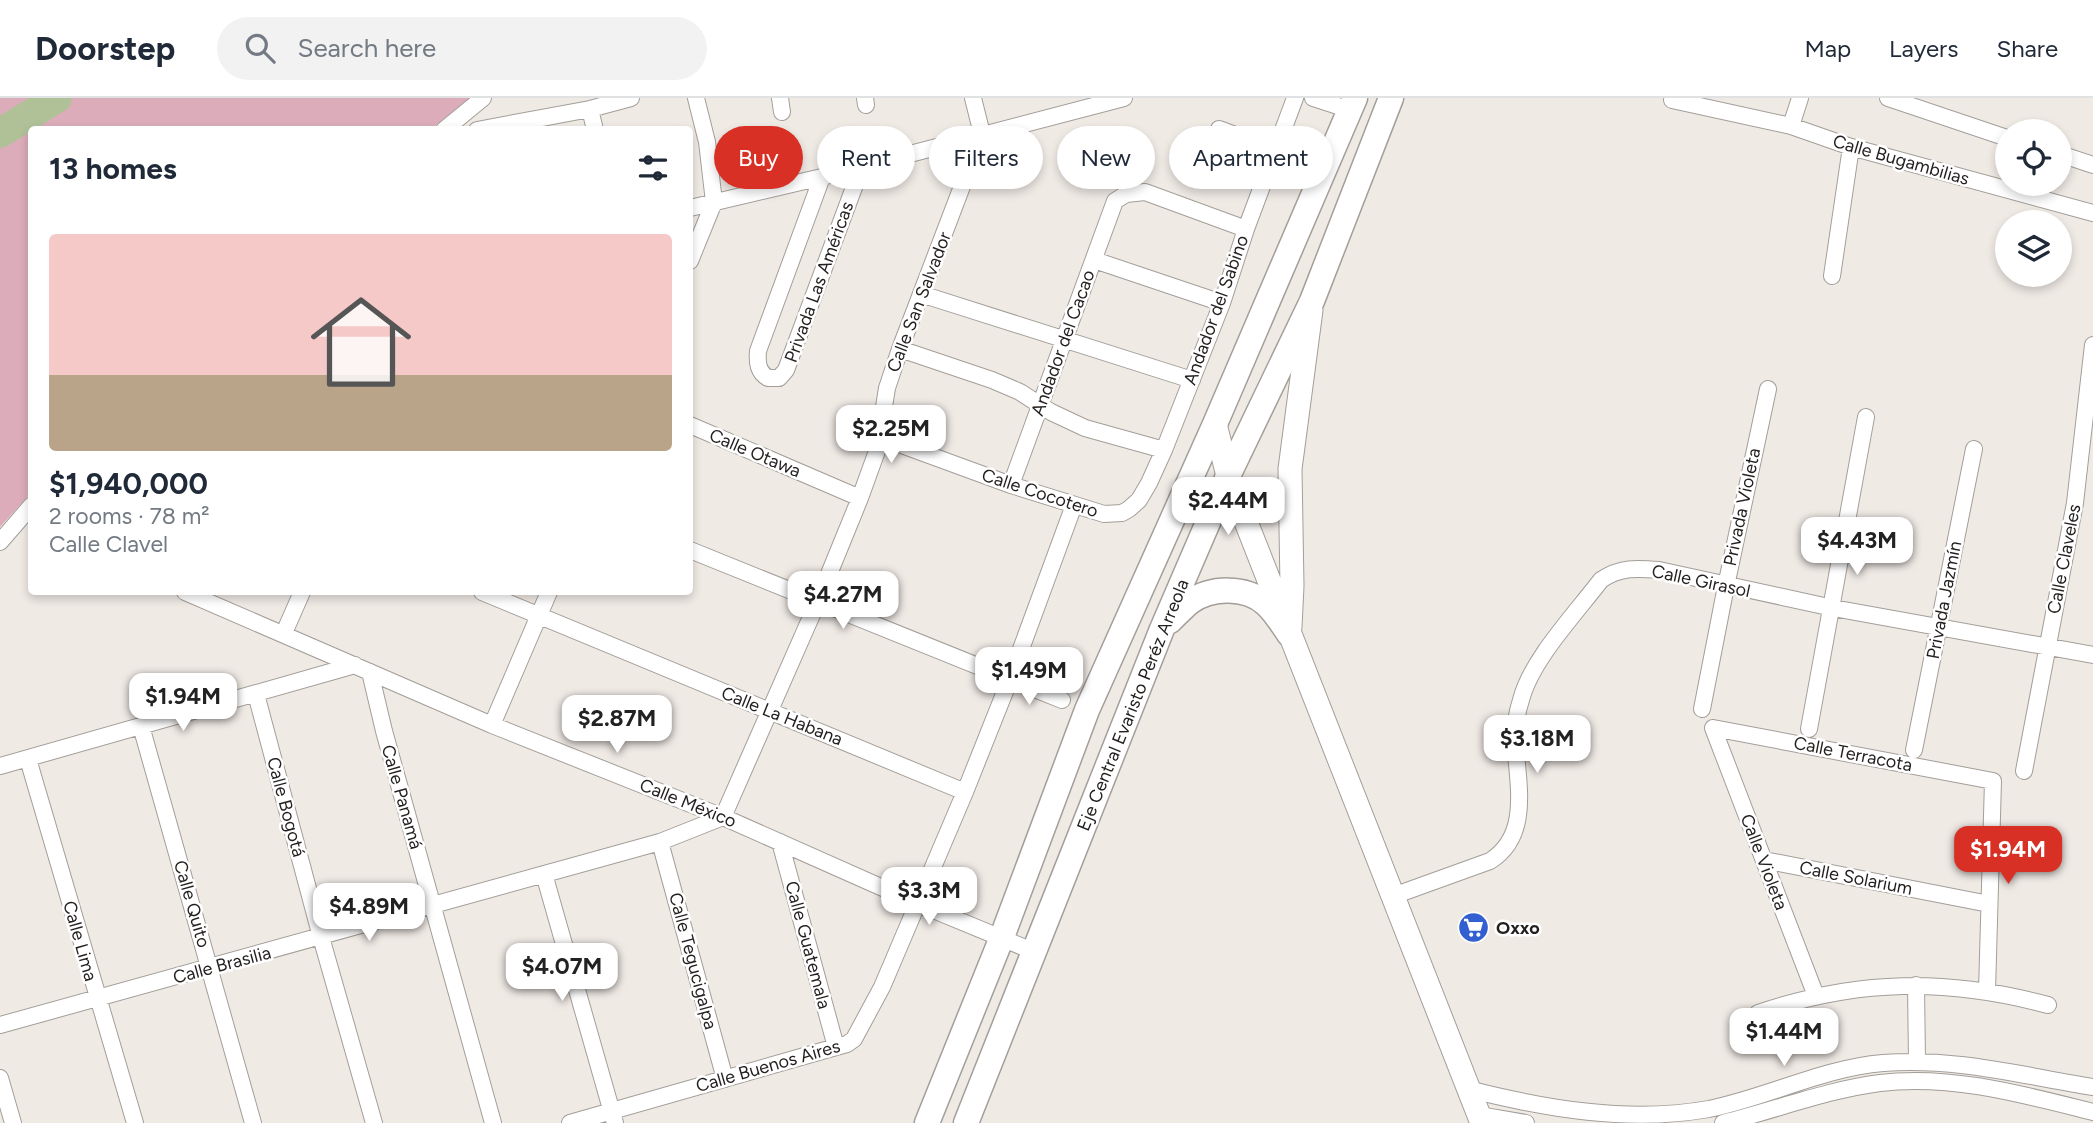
<!DOCTYPE html>
<meta charset="utf-8">
<style>
body{margin:0;font-family:Figtree,sans-serif;background:#f2f2f3;color:#1f2937;height:100vh;display:flex;flex-direction:column;font-size:26px;white-space:nowrap}
*{box-sizing:border-box;margin:0}
p{font-size:23px;color:#747a83}
.icon{flex:none;width:38px;height:38px;fill:none;stroke:currentColor;stroke-width:2;stroke-linecap:round;stroke-linejoin:round}
.map{position:relative;flex:1;overflow:hidden}
.details{position:absolute;left:28px;top:28px;width:665px;height:469px;display:flex;flex-direction:column;background:#fff;border-radius:7px;box-shadow:0 4px 10px #0003}
.details>*{flex:none}
.banner{position:absolute;left:714px;top:28px;width:665px;height:63px;display:flex;gap:14px}
.fabs{position:absolute;left:1995px;top:21px;display:grid;gap:14px}
.fabs a{display:grid;place-items:center;width:77px;height:77px;border-radius:50%;background:#fff;box-shadow:0 4px 10px #0003;font-size:35px}
.price{position:absolute;translate:-50% -60px;padding:0 16px;border-radius:14px;background:#fff;color:#222;font-size:23px;line-height:46px;filter:drop-shadow(0 2px 4px #0008)}
.price::after{content:'';position:absolute;left:50%;top:42px;width:21px;height:16px;margin-left:-10px;background:inherit;clip-path:polygon(0 0,100% 0,50% 100%)}
.price.current{background:#d93025;color:#fff}
ul{padding:0;list-style:none}
li{display:grid;align-content:center;gap:14px;height:371px;padding:0 21px}
li span{display:grid;place-items:center;height:217px;border-radius:7px;color:#555}
li>.icon{margin-inline-start:auto}
span .icon{width:126px;height:126px;fill:#fffc;stroke-width:1}
li b{font-size:30px}
h2{display:flex;justify-content:space-between;align-items:center;height:84px;padding:0 21px;font-size:30px}
.pill{padding:0 24px;border-radius:32px;background:#fff;box-shadow:0 4px 10px #0003;font-size:24px;line-height:63px}
.pill.current{background:#d93025;color:#fff}
header{display:flex;align-items:center;gap:42px;box-sizing:border-box;height:98px;padding:0 35px;background:#fff;border-bottom:2px solid #e0e1e3}
header strong{font-size:33px}
nav{display:flex;gap:38px;margin-inline-start:auto;font-size:24px}
.search{width:490px;height:63px;background:#f2f2f3;display:flex;align-items:center;gap:18px;box-sizing:border-box;padding:0 24px;border-radius:38px;color:#747a83;font-size:26px}
.map>svg:first-child{display:block}
.green{fill:#dcacba}
.lines{fill:none;stroke-linecap:round;stroke-linejoin:round}
.river{stroke:#b0c198;stroke-width:30}
.minor-casing{stroke:#a39e99;stroke-width:18}
.secondary-casing{stroke:#a39e99;stroke-width:25}
.primary-casing{stroke:#a39e99;stroke-width:27}
.minor{stroke:#fff;stroke-width:16}
.secondary{stroke:#fff;stroke-width:23}
.primary{stroke:#fff;stroke-width:24}
.labels{text-anchor:middle;dominant-baseline:central;stroke-width:5;stroke-linejoin:round;paint-order:stroke}
.street-label{font-size:18px;fill:#221f1e;stroke:#fff}
.poi-label{font-size:18px;font-weight:bold;fill:#221f1e;stroke:#fff;text-anchor:start}
</style>
<header>
<strong>Doorstep</strong>
<div class="search"><svg class="icon" aria-label="search" viewBox="0 0 24 24"><circle cx="10" cy="10" r="6"/><path d="M15 15l6 6"/></svg>Search here</div>
<nav><a>Map</a><a>Layers</a><a>Share</a></nav>
</header>
<div class="map">
<svg width="2093" height="1025" viewBox="0 0 2093 1025">
<rect width="100%" height="100%" fill="#f0eae5"/>
<path class="green" d="M0 0H470L431 31 32 32 31 395 0 429Z"/>
<g class="lines">
<path class="river" d="M0 35 57 0"/>
<defs>
<path id="minor" d="M780 0 782 14
M865 0 866 7
M1313 0 1350 12
M1888 0 2007 40
M1672 2 1791 28 1851 49 2093 115
M590 11 595 32
M1791 28 1800 0
M1219 31 1275 52
M444 32 483 0
M477 32 590 11 631 0
M2060 56 2093 67
M822 79 758 253C757 265 758 274 768 280H779L786 272 862 68
M690 110 822 79 1124 0
M1094 162 1222 205
M690 163 714 104 707 44 696 0
M1832 178 1851 49
M921 196 1192 282
M900 251 992 282 1020 294 1051 314 1085 330 1164 352
M690 327 860 400
M880 339 1011 387 1104 416 1122 415 1129 411 1139 402 1149 385 1164 352 1222 205 1246 131 1295 0
M1011 387 1115 103 1126 96 1145 94 1246 131
M0 444 32 407
M690 452 1062 602
M185 494 492 627 723 719 919 806 1035 854
M482 494 965 694
M284 535 302 494
M370 574 384 633 493 1025
M256 596 321 839 374 1025
M1702 611 1726 488 1768 291
M492 627 549 494
M141 628 253 1025
M1713 630 1993 683 1987 893
M1713 630 1816 898
M1809 631 1866 319
M1914 652 1974 351
M28 661 135 1025
M0 668 355 567
M2024 673 2075 405 2093 247
M660 744 725 981
M780 744 836 949
M1764 762 1989 806
M544 776 615 1025
M1393 798 1490 763C1533 736 1516 681 1515 639 1515 627 1517 614 1521 602 1531 562 1576 515 1601 482 1620 469 1637 470 1659 472L1833 510 2093 557
M1916 887 1917 964
M1758 915C1858 881 1947 880 2048 907
M0 927 660 744 723 719 818 503 860 400 877 353 887 290 900 251 982 36 973 0
M0 980 13 1025
M1468 991C1546 1011 1629 1025 1709 1011 1768 999 1823 970 1883 965 1954 959 2024 978 2093 989
M1479 1017 1526 1025
M570 1025 836 949 847 946 854 941 882 889 965 694 1010 581 1074 407
M1723 1025C1776 1012 1826 992 1880 985 1950 976 2025 997 2093 1014"/>
<path id="secondary" d="M1215 326 1228 378 1482 1025
M1290 529 1292 488 1290 371 1311 212"/>
<path id="primary" d="M1170 523C1176 517 1183 510 1190 504 1211 489 1246 488 1266 506 1275 514 1282 526 1289 536
M927 1025 1002 839 1087 612 1215 326 1355 0
M966 1025 1162 531 1228 378 1312 203 1391 0"/>
</defs>
<use href="#minor" class="minor-casing"/>
<use href="#secondary" class="secondary-casing"/>
<use href="#primary" class="primary-casing"/>
<use href="#minor" class="minor"/>
<use href="#secondary" class="secondary"/>
<use href="#primary" class="primary"/>
</g>
<defs>
<symbol id="supermarket-disc" viewBox="-11 -11 22 22"><circle r="9.5" fill="#3360d0" stroke="#fff"/><path d="M-6-5.5h2.5l.6 2H6L4.5 2H-2.5L-4.4-4H-6ZM-1.5 3.2a1.3 1.3 0 1 0 .1 0ZM3 3.2a1.3 1.3 0 1 0 .1 0Z" fill="#fff"/></symbol>
</defs>
<g fill-rule="evenodd">
<use href="#supermarket-disc" x="1456" y="812" width="35" height="35"/>
</g>
<g class="labels">
<g class="street-label">
<text transform="translate(1901 62) rotate(16)">Calle Bugambilias</text>
<text transform="translate(819 184) rotate(-70)">Privada Las Américas</text>
<text transform="translate(919 204) rotate(-69)">Calle San Salvador</text>
<text transform="translate(1216 212) rotate(-70)">Andador del Sabino</text>
<text transform="translate(1063 245) rotate(-70)">Andador del Cacao</text>
<text transform="translate(755 355) rotate(23)">Calle Otawa</text>
<text transform="translate(1040 395) rotate(18)">Calle Cocotero</text>
<text transform="translate(1742 409) rotate(-78)">Privada Violeta</text>
<text transform="translate(2064 461) rotate(-79)">Calle Claveles</text>
<text transform="translate(1701 483) rotate(12)">Calle Girasol</text>
<text transform="translate(1944 502) rotate(-79)">Privada Jazmín</text>
<text transform="translate(1133 607) rotate(-68)">Eje Central Evaristo Peréz Arreola</text>
<text transform="translate(782 618) rotate(22)">Calle La Habana</text>
<text transform="translate(1853 656) rotate(11)">Calle Terracota</text>
<text transform="translate(402 699) rotate(74)">Calle Panamá</text>
<text transform="translate(688 705) rotate(22)">Calle México</text>
<text transform="translate(286 709) rotate(75)">Calle Bogotá</text>
<text transform="translate(1764 764) rotate(69)">Calle Violeta</text>
<text transform="translate(1856 780) rotate(11)">Calle Solarium</text>
<text transform="translate(192 806) rotate(74)">Calle Quito</text>
<text transform="translate(80 843) rotate(74)">Calle Lima</text>
<text transform="translate(808 847) rotate(75)">Calle Guatemala</text>
<text transform="translate(693 863) rotate(75)">Calle Tegucigalpa</text>
<text transform="translate(222 867) rotate(-15)">Calle Brasilia</text>
<text transform="translate(768 968) rotate(-16)">Calle Buenos Aires</text>
</g>
<g class="poi-label">
<text x="1496" y="830">Oxxo</text>
</g>
</g>
</svg>
<div class="fabs">
<a><svg class="icon" aria-label="locate" viewBox="0 0 24 24"><circle cx="12" cy="12" r="6"/><path d="M12 2v4M12 18v4M2 12h4M18 12h4"/></svg></a>
<a><svg class="icon" aria-label="layers" viewBox="0 0 24 24"><path d="M12 4l9 5-9 5-9-5zM3 14l9 5 9-5"/></svg></a>
</div>
<b class="price" style="left:891px;top:367px">$2.25M</b>
<b class="price" style="left:1228px;top:439px">$2.44M</b>
<b class="price" style="left:1857px;top:479px">$4.43M</b>
<b class="price" style="left:843px;top:533px">$4.27M</b>
<b class="price" style="left:1029px;top:609px">$1.49M</b>
<b class="price" style="left:183px;top:635px">$1.94M</b>
<b class="price" style="left:617px;top:657px">$2.87M</b>
<b class="price" style="left:1537px;top:677px">$3.18M</b>
<b class="price current" style="left:2008px;top:788px">$1.94M</b>
<b class="price" style="left:929px;top:829px">$3.3M</b>
<b class="price" style="left:369px;top:845px">$4.89M</b>
<b class="price" style="left:562px;top:905px">$4.07M</b>
<b class="price" style="left:1784px;top:970px">$1.44M</b>
<div class="banner">
<a class="pill current">Buy</a>
<a class="pill">Rent</a>
<a class="pill">Filters</a>
<a class="pill">New</a>
<a class="pill">Apartment</a>
</div>
<section class="details">
<h2>13 homes<svg class="icon" aria-label="filters" viewBox="0 0 24 24"><path d="M4 7h16M4 17h16"/><circle cx="9" cy="7" r="2"/><circle cx="15" cy="17" r="2"/></svg></h2>
<ul>
<li><span style="background:linear-gradient(#f6c9c9 65%,#b9a48a 0)"><svg class="icon" aria-label="home" viewBox="0 0 24 24"><path d="M3 11l9-7 9 7M6 9v11h12V9"/></svg></span><div><b>$1,940,000</b><p>2 rooms · 78 m²</p><p>Calle Clavel</p></div></li>
</ul>
</section>
</div>
